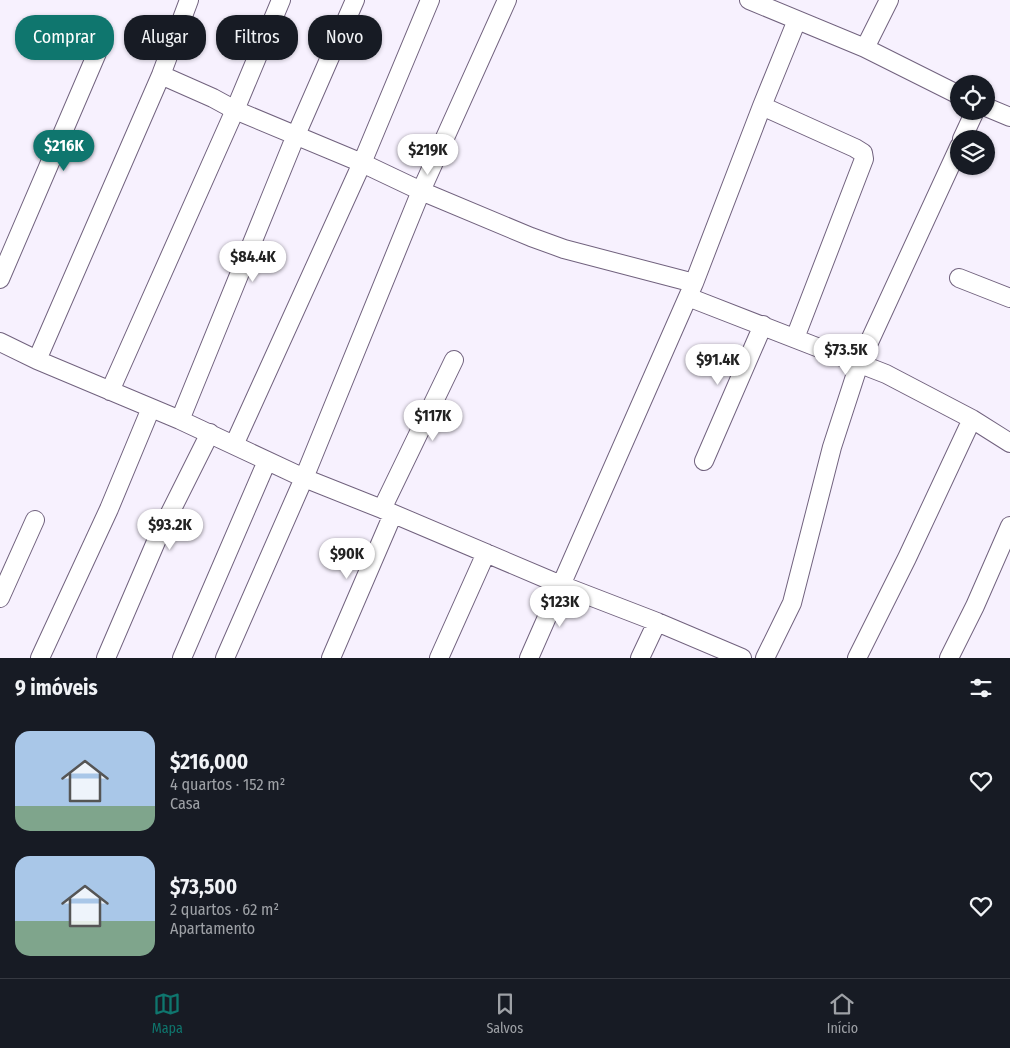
<!DOCTYPE html>
<html lang="pt">
<meta charset="utf-8">
<style>
body{margin:0;font-family:"Fira Sans Condensed",sans-serif;background:#20242c;color:#f1f3f6;height:100vh;display:flex;flex-direction:column;font-size:19px;white-space:nowrap}
*{box-sizing:border-box;margin:0}
p{font-size:16px;color:#9ea1a6}
.icon{flex:none;width:28px;height:28px;fill:none;stroke:currentColor;stroke-width:2;stroke-linecap:round;stroke-linejoin:round}
.map{position:relative;height:658px;overflow:hidden}
.details{display:flex;flex-direction:column;background:#171b24;flex:1}
.details>*{flex:none}
.banner{position:absolute;left:15px;top:15px;width:500px;height:45px;display:flex;gap:10px}
.fabs{position:absolute;left:950px;top:75px;display:grid;gap:10px}
.fabs a{display:grid;place-items:center;width:45px;height:45px;border-radius:50%;background:#171b24;box-shadow:0 1px 4px #0004;font-size:25px}
.price{position:absolute;translate:-50% -42px;padding:0 11px;border-radius:18px;background:#fff;color:#222;font-size:16px;line-height:32px;filter:drop-shadow(0 1px 2px #0008)}
.price::after{content:'';position:absolute;left:50%;top:30px;width:15px;height:11px;margin-left:-8px;background:inherit;clip-path:polygon(0 0,100% 0,50% 100%)}
.price.active{background:#0f766e;color:#fff}
ul{padding:0;list-style:none}
li{display:flex;align-items:center;gap:15px;height:125px;padding:0 15px}
li span{display:grid;place-items:center;flex:none;width:140px;height:100px;border-radius:15px;color:#555}
li>.icon{margin-inline-start:auto}
span .icon{width:60px;height:60px;fill:#fffc;stroke-width:1}
li b{font-size:21px}
h2{display:flex;justify-content:space-between;align-items:center;height:60px;padding:0 15px;font-size:21px}
.pill{padding:0 18px;border-radius:20px;background:#171b24;box-shadow:0 1px 4px #0004;font-size:18px;line-height:45px}
.pill.active{background:#0f766e;color:#fff}
.tab-bar{display:flex;justify-content:space-around;align-items:center;height:70px;border-top:1px solid #363941;background:#171b24;font-size:14px;color:#9ea1a6}
.tab-bar a{display:grid;justify-items:center;gap:2px}
.tab-bar .active{color:#0f766e}
.map>svg:first-child{display:block}
.lines{fill:none;stroke-linecap:round;stroke-linejoin:round}
.minor-casing{stroke:#71627e;stroke-width:20}
.minor{stroke:#fff;stroke-width:18}
</style>
<div class="map">
<svg width="1010" height="658" viewBox="0 0 1010 658">
<rect width="100%" height="100%" fill="#f7f1fe"/>
<g class="lines">
<defs>
<path id="minor" d="M749 0 865 48 959 95
M865 48 889 0
M161 75 213 98 235 110 362 163 421 191 531 237 564 249 694 283
M762 106 855 148 863 153 864 159 795 338
M986 107 1010 117
M962 139 975 111
M959 278 1010 298
M0 279 97 53
M688 297 886 374 972 419 1010 443
M0 342 37 360 180 420 304 478 382 509 561 585 657 622 742 658
M37 360 161 75 189 0
M110 391 235 110 281 0
M180 420 296 135 355 0
M234 445 362 163 430 0
M704 461 763 325
M382 509 454 360
M0 598 35 520
M40 658 109 509 151 408
M106 658 158 537 210 433
M182 658 267 461
M225 658 304 478 421 191 507 0
M331 658 393 514
M439 658 486 553
M529 658 694 283 762 106 797 20
M640 658 657 622
M765 658 792 603 832 447 859 364 959 147
M857 658 907 558 972 419
M949 658 975 606 1010 526"/>
</defs>
<use href="#minor" class="minor-casing"/>
<use href="#minor" class="minor"/>
</g>
</svg>
<div class="fabs">
<a><svg class="icon" aria-label="locate" viewBox="0 0 24 24"><circle cx="12" cy="12" r="6"/><path d="M12 2v4M12 18v4M2 12h4M18 12h4"/></svg></a>
<a><svg class="icon" aria-label="layers" viewBox="0 0 24 24"><path d="M12 4l9 5-9 5-9-5zM3 14l9 5 9-5"/></svg></a>
</div>
<b class="price active" style="left:64px;top:172px">$216K</b>
<b class="price" style="left:428px;top:176px">$219K</b>
<b class="price" style="left:253px;top:283px">$84.4K</b>
<b class="price" style="left:846px;top:376px">$73.5K</b>
<b class="price" style="left:718px;top:386px">$91.4K</b>
<b class="price" style="left:433px;top:442px">$117K</b>
<b class="price" style="left:170px;top:551px">$93.2K</b>
<b class="price" style="left:347px;top:580px">$90K</b>
<b class="price" style="left:560px;top:628px">$123K</b>
<div class="banner">
<a class="pill active">Comprar</a>
<a class="pill">Alugar</a>
<a class="pill">Filtros</a>
<a class="pill">Novo</a>
</div>
</div>
<section class="details">
<h2>9 imóveis<svg class="icon" aria-label="filters" viewBox="0 0 24 24"><path d="M4 7h16M4 17h16"/><circle cx="9" cy="7" r="2"/><circle cx="15" cy="17" r="2"/></svg></h2>
<ul>
<li><span style="background:linear-gradient(#a9c7e8 75%,#7fa58c 0)"><svg class="icon" aria-label="home" viewBox="0 0 24 24"><path d="M3 11l9-7 9 7M6 9v11h12V9"/></svg></span><div><b>$216,000</b><p>4 quartos · 152 m²</p><p>Casa</p></div><svg class="icon" aria-label="heart" viewBox="0 0 24 24"><path d="M12 20l-8-8c-3-5 5-10 8-4 3-6 11-1 8 4z"/></svg></li>
<li><span style="background:linear-gradient(#a9c7e8 65%,#7fa58c 0)"><svg class="icon" aria-label="home" viewBox="0 0 24 24"><path d="M3 11l9-7 9 7M6 9v11h12V9"/></svg></span><div><b>$73,500</b><p>2 quartos · 62 m²</p><p>Apartamento</p></div><svg class="icon" aria-label="heart" viewBox="0 0 24 24"><path d="M12 20l-8-8c-3-5 5-10 8-4 3-6 11-1 8 4z"/></svg></li>
</ul>
</section>
<nav class="tab-bar">
<a class="active"><svg class="icon" aria-label="map" viewBox="0 0 24 24"><path d="M3 6l6-2 6 2 6-2v14l-6 2-6-2-6 2zM9 4v14M15 6v14"/></svg>Mapa</a>
<a><svg class="icon" aria-label="saved" viewBox="0 0 24 24"><path d="M7 4h10v16l-5-4-5 4z"/></svg>Salvos</a>
<a><svg class="icon" aria-label="home" viewBox="0 0 24 24"><path d="M3 11l9-7 9 7M6 9v11h12V9"/></svg>Início</a>
</nav>
